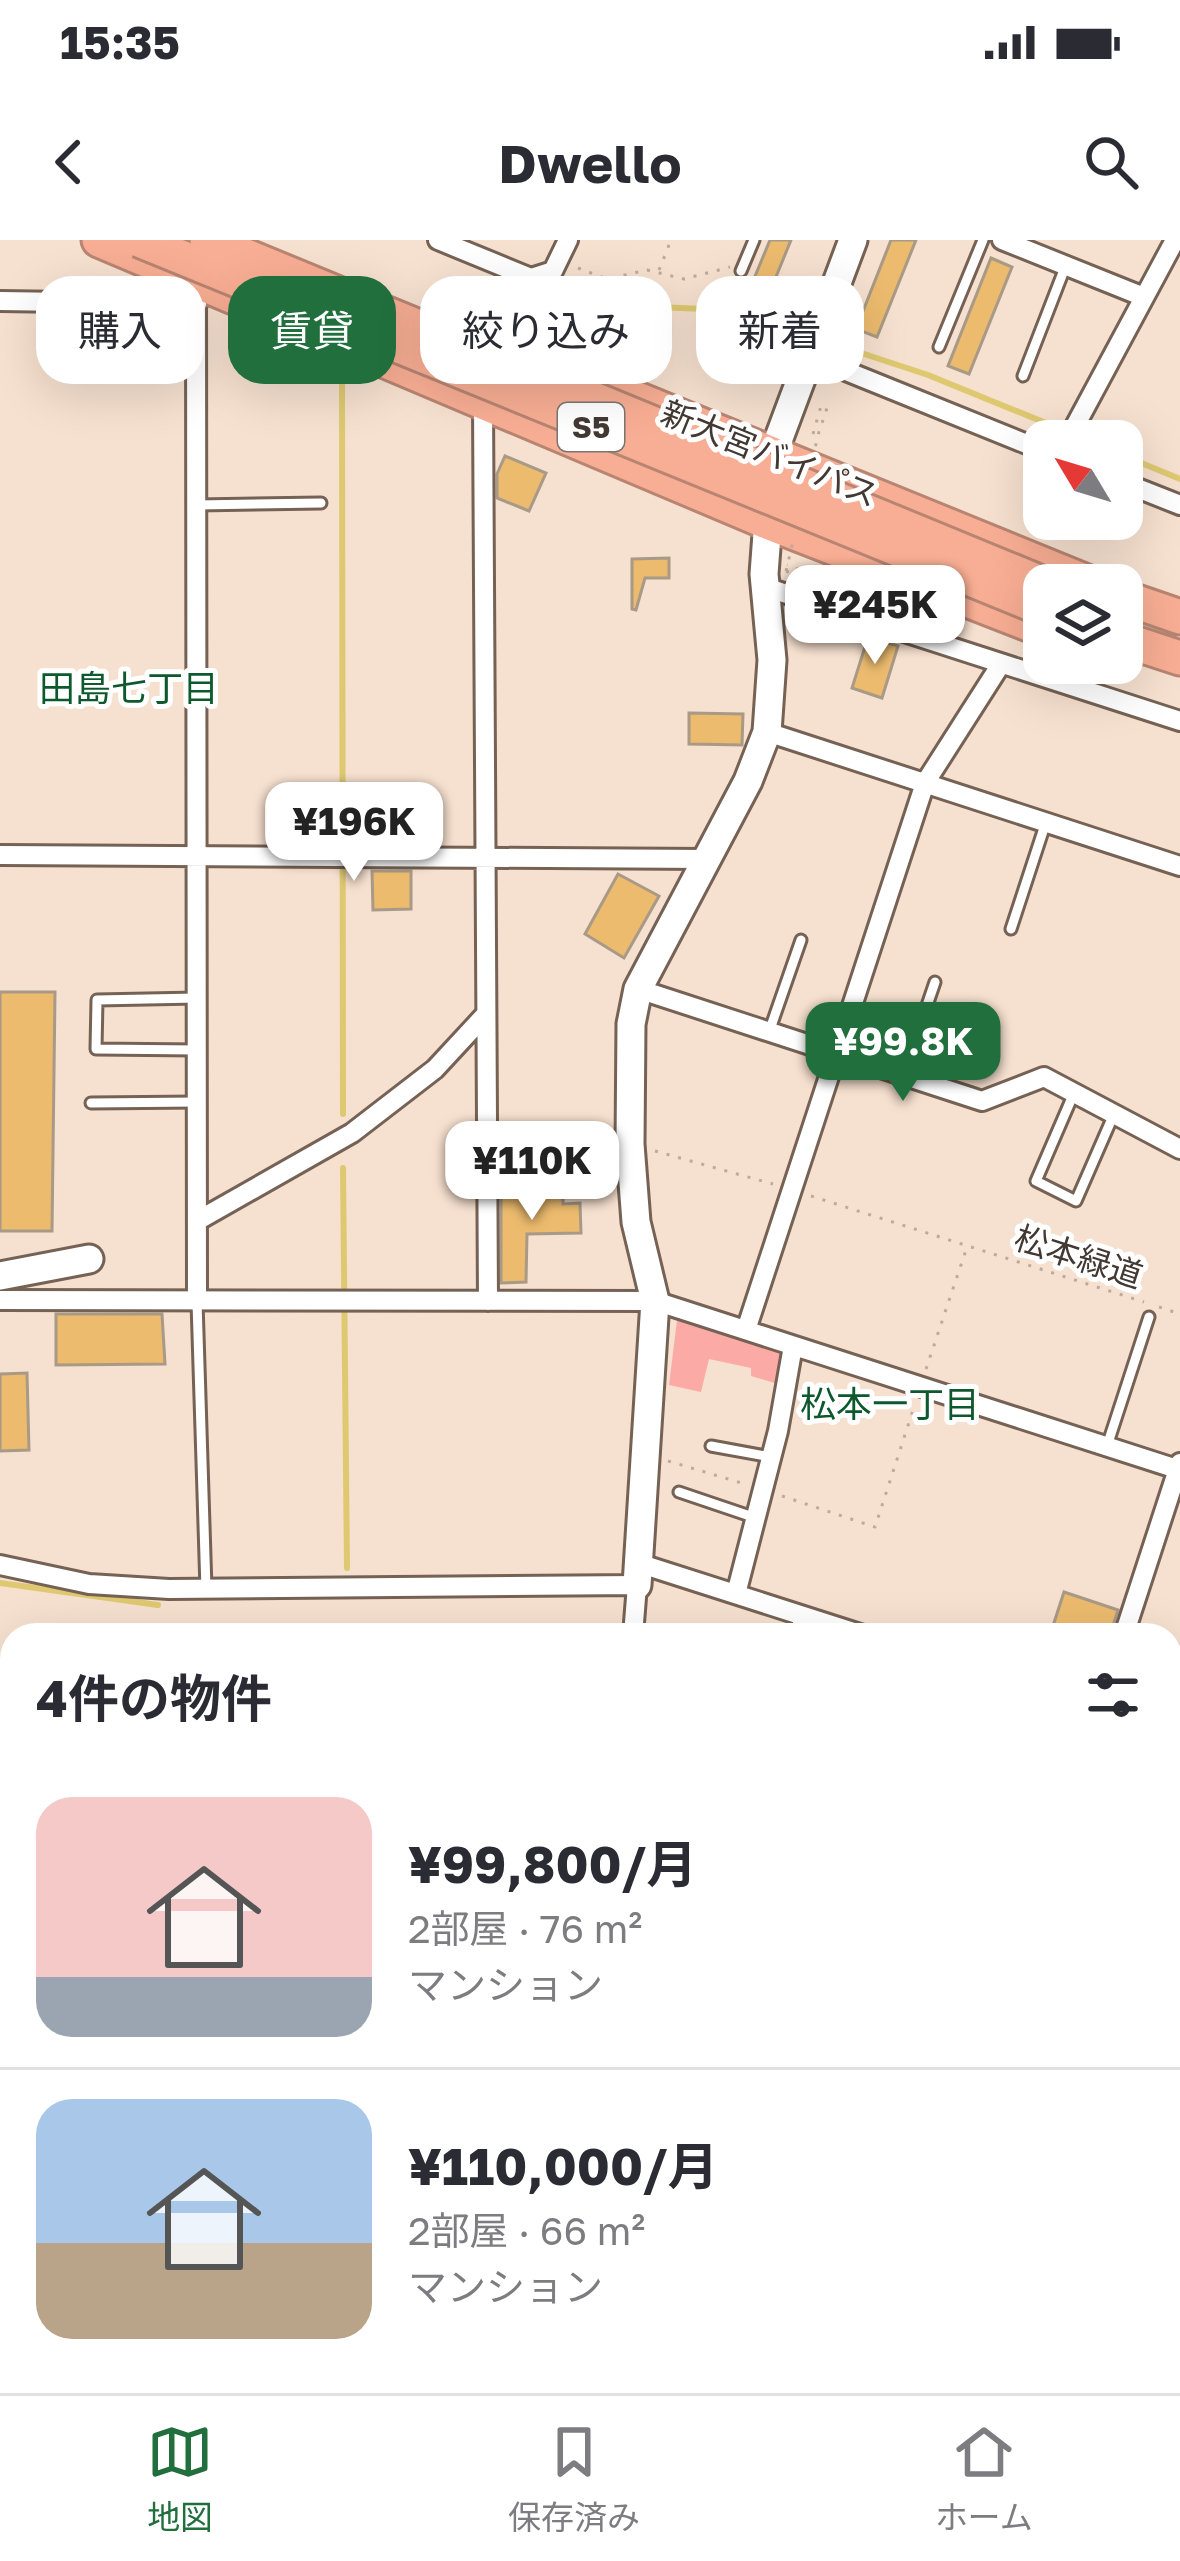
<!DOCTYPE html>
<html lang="ja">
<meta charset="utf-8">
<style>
body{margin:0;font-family:"Golos Text","Noto Sans JP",sans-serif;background:#f2f2f3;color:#2b2b33;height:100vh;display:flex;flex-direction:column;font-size:45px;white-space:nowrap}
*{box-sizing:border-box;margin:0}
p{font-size:39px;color:#7c7c81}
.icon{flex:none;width:66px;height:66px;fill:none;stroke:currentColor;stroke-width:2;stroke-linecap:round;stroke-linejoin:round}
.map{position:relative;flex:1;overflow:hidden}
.drawer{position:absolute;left:0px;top:1383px;width:1182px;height:771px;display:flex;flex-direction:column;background:#fff;border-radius:36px 36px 0 0;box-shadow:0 12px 48px #0002}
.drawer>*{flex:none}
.guide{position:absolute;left:36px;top:36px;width:1110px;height:108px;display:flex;gap:24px}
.needle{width:78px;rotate:308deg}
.buttons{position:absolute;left:1023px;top:180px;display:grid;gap:24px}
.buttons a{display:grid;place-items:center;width:120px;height:120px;border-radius:24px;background:#fff;box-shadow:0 12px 48px #0002;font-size:60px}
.price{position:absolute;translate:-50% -102px;padding:0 27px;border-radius:24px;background:#fff;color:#222;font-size:39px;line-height:78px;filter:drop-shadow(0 3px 6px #0008)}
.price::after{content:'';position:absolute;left:50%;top:72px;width:36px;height:27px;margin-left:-18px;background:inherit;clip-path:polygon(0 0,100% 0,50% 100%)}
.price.on{background:#226f3e;color:#fff}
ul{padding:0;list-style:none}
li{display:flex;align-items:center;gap:36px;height:300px;padding:0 36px}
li+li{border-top:3px solid #e1e1e2}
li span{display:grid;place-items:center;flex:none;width:336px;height:240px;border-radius:36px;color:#555}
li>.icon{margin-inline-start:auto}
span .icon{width:144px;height:144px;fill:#fffc;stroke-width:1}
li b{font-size:51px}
h2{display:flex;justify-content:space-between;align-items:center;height:144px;padding:0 36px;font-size:51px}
.chip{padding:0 42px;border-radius:36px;background:#fff;box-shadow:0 12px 48px #0002;font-size:42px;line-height:108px}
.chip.on{background:#226f3e;color:#fff}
.status{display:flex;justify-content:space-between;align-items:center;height:84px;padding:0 60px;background:#fff;direction:ltr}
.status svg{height:33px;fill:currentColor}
header{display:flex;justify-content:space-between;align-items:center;height:156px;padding:0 36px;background:#fff;font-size:54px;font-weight:700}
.tab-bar{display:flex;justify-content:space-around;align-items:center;height:168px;border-top:3px solid #e1e1e2;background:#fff;font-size:33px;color:#7c7c81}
.tab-bar a{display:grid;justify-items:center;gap:6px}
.tab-bar .on{color:#226f3e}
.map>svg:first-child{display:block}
.green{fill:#fcaaa6}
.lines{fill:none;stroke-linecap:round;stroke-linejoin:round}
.stream{stroke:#dec971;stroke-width:6}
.building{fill:#ecbb6e;stroke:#a89a86;stroke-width:3}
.lane-casing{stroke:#756254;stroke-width:15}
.street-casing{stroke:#756254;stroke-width:24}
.secondary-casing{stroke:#756254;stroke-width:33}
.highway-casing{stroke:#b88572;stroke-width:39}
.path{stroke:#bcab9d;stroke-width:3;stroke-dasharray:3 9;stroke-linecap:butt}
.lane{stroke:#fff;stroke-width:9}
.street{stroke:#fff;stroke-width:18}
.secondary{stroke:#fff;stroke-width:27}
.highway{stroke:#f8ae94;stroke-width:33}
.highway-bridge-casing{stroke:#b88572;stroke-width:39;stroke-linecap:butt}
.path-bridge{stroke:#bcab9d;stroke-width:3;stroke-dasharray:3 9;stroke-linecap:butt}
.highway-bridge{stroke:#f8ae94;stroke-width:33}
.labels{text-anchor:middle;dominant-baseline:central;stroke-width:10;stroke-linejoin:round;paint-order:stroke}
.shield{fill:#fff;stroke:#7b7470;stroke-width:3}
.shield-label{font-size:30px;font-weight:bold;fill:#423933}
.street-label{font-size:33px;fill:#423933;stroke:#fff}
.neighbourhood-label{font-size:36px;fill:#0d582c;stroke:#fff}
</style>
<div class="status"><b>15:35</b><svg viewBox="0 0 49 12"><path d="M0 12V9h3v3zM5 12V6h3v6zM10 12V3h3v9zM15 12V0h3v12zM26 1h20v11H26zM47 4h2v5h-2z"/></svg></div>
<header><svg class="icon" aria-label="back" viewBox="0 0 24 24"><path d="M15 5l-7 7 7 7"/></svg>Dwello<svg class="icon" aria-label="search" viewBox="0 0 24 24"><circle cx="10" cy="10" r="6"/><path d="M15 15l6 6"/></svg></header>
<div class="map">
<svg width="1180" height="2153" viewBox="0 0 1180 2153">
<rect width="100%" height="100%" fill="#f6e0cf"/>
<path class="green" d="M677 1080 776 1108 784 1114 778 1144 751 1136V1128L709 1119 701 1152 669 1145Z
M1170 1992H1180V2153H288L298 2142H1170Z
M0 2051H12V2142H201L208 2153H0Z"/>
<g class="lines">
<path class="stream" d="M483 60 705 69 793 90
M837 105 928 135 1090 201
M342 135 343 874
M1122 215 1180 239
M343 928 347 1328
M0 1343 158 1365
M1170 1677 1180 1681"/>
</g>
<path class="building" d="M770 0H791L769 54 751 46Z
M891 0H916L877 97 856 89Z
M991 18 1012 27 969 134 948 126Z
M505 216 546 233 529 271 497 258V234Z
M669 318V338H645L636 370 632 369V319Z
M868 397 898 406 882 458 852 448Z
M689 473 743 474 742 505 689 504Z
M372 631H411V669L373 670Z
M618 634 659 656 624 718 585 694Z
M0 752H55L52 991H0Z
M563 944V964L580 963 581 993 527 994 526 1042 501 1043V946Z
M56 1074H162L165 1124 56 1125Z
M27 1133 29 1210 0 1211V1134Z
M1064 1352 1118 1370 1110 1395H1050Z"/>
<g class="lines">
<defs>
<path id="lane" d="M741 31 754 0
M939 107 983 0
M1023 136 1066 25
M197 265 321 263
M1011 689 1046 582
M769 792 801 700
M197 810 96 809 97 760 197 758
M904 833 935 742
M1074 853 1036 941 1076 961 1114 874
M91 863 197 862
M197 1062 206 1349
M711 1206 771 1217
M1107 1206 1149 1077
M679 1252 753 1277
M793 1395 801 1375
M1170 1964 1180 1962
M1170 2003 1180 2004"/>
<path id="street" d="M438 0 531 38 553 31 568 0
M1002 0 1144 57
M196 40 197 1062
M0 61 197 64
M809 116 1044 211
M483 164 488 1061
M1067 201 1175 0
M1122 242 1180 265
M765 347 1180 481
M767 492 1180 626
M0 615 708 619
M638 749 982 861 1044 837 1180 909
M197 981 352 893 435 829 485 775
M0 1060 655 1061 1180 1230
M746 1090 925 543 1001 424
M638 1323 863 1395
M0 1325 89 1344 169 1349 637 1345 633 1395
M736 1354 778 1191 793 1106
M1124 1395 1180 1223
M1170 1528 1180 1531
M1170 1810 1180 1816"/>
<path id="secondary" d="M0 1036 89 1019
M637 1345 655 1061 636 982 630 904 631 784 638 749 748 541 767 492 772 420 764 334 773 214 853 0"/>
<path id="highway" d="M99 0 767 282 1044 390
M556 126 1094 345
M1122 357 1180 377
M1122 399 1180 418"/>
</defs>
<use href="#lane" class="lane-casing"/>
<use href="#street" class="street-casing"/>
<use href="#secondary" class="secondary-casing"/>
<use href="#highway" class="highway-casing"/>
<path class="path" d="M578 28 607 39 647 30 684 39 730 27
M659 30 671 0
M813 194 821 166 827 168 818 195
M786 331 817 342 819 337 787 325
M655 911 773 944
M811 956 1144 1062
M1159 1067 1180 1074
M926 1129 967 1007
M668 1221 745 1244
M782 1256 875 1287 914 1167
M0 1861H12
M0 1930 12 1934
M0 1979H12
M1170 1983H1180
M366 2144 380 2153
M358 2153 368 2142"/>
<use href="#lane" class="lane"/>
<use href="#street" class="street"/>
<use href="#secondary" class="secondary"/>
<use href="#highway" class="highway"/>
<defs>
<path id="highway-bridge" d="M139 0 1044 369
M207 0 1046 345"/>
</defs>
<use href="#highway-bridge" class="highway-bridge-casing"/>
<path class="path-bridge" d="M813 218 818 195
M786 331 794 297"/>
<use href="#highway-bridge" class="highway-bridge"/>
</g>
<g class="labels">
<rect class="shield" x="558" y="163" width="66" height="48" rx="9"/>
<g class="shield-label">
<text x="591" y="187">S5</text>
</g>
<g class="street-label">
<text transform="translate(770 213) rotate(22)">新大宮バイパス</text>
<text transform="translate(1079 1016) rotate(18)">松本緑道</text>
</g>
<g class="neighbourhood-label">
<text x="129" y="447">田島七丁目</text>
<text x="890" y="1163">松本一丁目</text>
</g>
</g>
</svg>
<div class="buttons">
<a><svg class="needle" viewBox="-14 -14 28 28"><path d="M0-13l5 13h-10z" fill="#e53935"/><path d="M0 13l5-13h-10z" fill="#7c7c81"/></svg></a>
<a><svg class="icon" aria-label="layers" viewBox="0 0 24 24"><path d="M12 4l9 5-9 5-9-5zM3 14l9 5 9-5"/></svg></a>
</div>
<b class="price" style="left:875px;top:427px">¥245K</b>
<b class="price" style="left:354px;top:644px">¥196K</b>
<b class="price on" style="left:903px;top:864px">¥99.8K</b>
<b class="price" style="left:532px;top:983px">¥110K</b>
<div class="guide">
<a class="chip">購入</a>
<a class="chip on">賃貸</a>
<a class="chip">絞り込み</a>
<a class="chip">新着</a>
</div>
<section class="drawer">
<h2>4件の物件<svg class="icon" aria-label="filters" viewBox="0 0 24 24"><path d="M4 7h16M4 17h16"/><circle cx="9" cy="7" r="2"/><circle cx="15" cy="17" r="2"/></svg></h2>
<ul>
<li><span style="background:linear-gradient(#f6c9c9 75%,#9aa5b1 0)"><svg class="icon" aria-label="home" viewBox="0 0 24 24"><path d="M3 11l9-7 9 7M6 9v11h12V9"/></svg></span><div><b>¥99,800/月</b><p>2部屋 · 76 m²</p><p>マンション</p></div></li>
<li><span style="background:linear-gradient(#a9c7e8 60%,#b9a48a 0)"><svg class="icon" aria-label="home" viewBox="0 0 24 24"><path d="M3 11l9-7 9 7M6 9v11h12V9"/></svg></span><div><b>¥110,000/月</b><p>2部屋 · 66 m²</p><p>マンション</p></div></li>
</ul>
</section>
</div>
<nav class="tab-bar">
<a class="on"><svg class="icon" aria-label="map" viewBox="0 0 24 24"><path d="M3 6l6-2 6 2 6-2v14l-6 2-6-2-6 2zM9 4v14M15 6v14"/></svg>地図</a>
<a><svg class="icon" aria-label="saved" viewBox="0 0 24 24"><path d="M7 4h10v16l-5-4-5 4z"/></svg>保存済み</a>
<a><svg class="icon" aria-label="home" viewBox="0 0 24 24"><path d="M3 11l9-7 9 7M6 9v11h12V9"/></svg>ホーム</a>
</nav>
